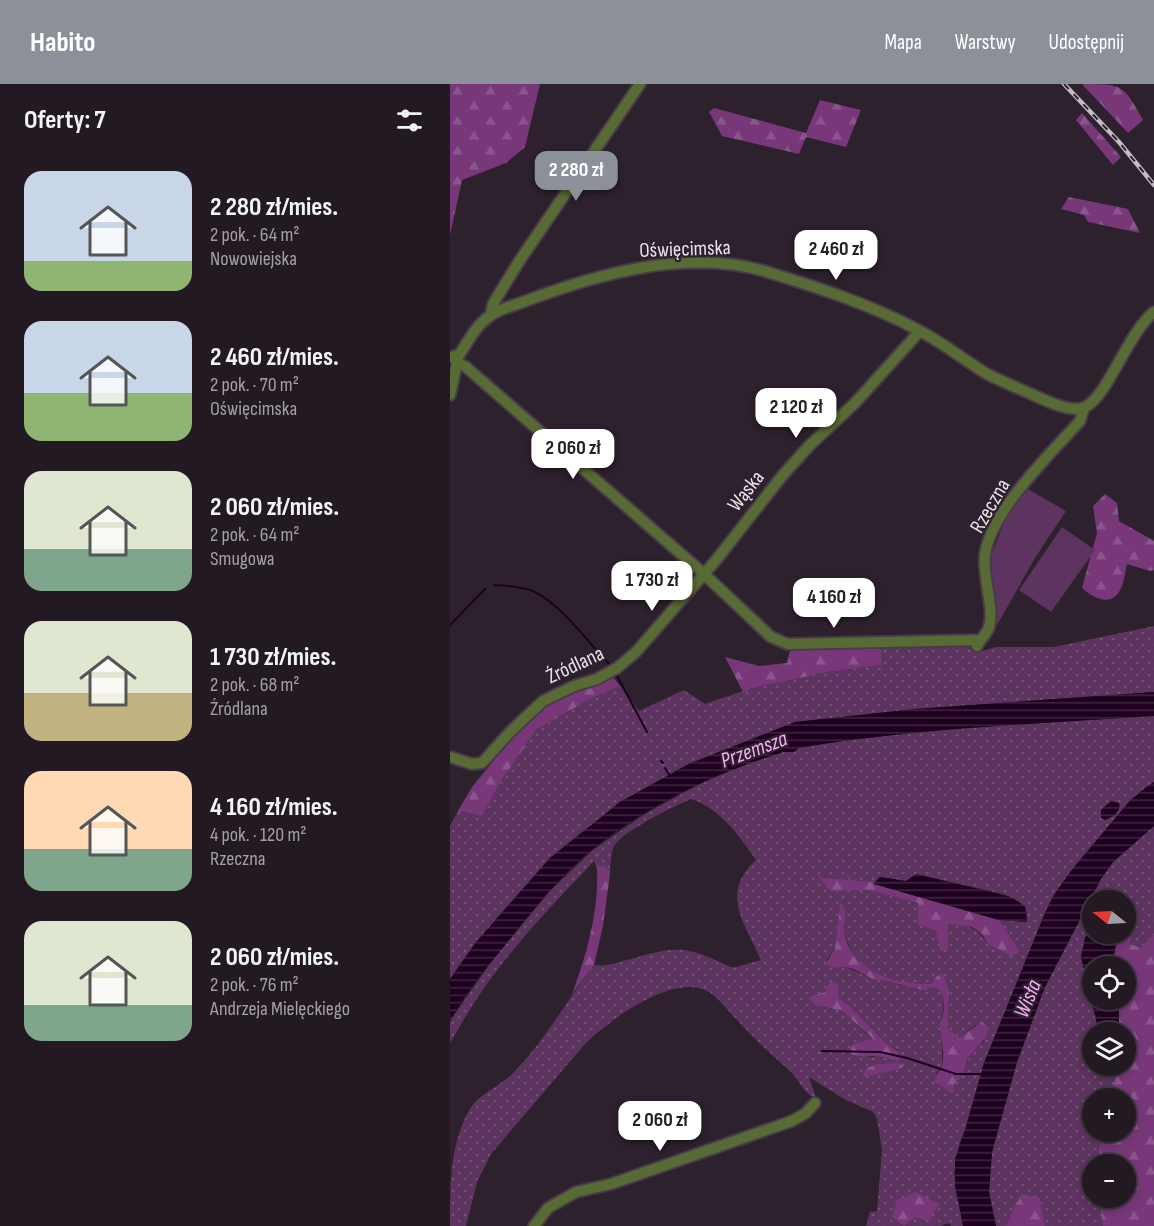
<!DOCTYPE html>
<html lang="pl">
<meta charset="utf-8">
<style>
body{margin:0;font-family:"Sofia Sans Condensed",sans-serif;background:#2a222a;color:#f1f3f6;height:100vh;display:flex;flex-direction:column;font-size:22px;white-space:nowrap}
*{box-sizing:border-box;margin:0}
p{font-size:20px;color:#a2a0a5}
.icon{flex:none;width:33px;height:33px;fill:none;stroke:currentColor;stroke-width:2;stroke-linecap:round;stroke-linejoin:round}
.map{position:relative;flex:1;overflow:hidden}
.details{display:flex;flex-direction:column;background:#221922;width:450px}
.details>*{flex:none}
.needle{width:39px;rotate:288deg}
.controls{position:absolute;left:632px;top:806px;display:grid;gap:12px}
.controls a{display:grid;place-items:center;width:54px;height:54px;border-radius:50%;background:#221922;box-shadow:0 3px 9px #0003,0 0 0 2px #3f3840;font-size:30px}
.price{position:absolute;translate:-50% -51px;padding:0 14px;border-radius:12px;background:#fff;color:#222;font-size:20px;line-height:39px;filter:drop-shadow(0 2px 3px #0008)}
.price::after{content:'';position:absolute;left:50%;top:36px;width:18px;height:14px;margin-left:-9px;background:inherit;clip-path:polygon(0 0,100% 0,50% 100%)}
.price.selected{background:#8c9099;color:#fff}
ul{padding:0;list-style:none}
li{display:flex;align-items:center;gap:18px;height:150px;padding:0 24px}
li span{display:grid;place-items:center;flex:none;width:168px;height:120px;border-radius:18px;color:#555}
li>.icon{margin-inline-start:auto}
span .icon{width:72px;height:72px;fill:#fffc;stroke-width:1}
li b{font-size:26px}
h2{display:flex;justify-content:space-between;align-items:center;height:72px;padding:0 24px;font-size:26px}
header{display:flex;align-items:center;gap:36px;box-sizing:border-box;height:84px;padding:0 30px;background:#8c9099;color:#fff}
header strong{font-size:28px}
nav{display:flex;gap:33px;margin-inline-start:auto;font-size:21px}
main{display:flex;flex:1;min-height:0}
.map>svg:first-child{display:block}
.grass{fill:url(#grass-dots);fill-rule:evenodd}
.forest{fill:url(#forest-firs)}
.park{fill:#5d335f}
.water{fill:url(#water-rules)}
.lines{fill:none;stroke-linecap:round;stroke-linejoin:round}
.stream{stroke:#1e0120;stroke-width:2}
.minor-casing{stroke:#483c48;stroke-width:14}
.minor{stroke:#586b34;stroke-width:10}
.rail-casing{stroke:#c4bbc4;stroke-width:4.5}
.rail{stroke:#2e212e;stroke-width:2;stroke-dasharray:7;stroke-linecap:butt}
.labels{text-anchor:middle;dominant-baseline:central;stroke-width:4.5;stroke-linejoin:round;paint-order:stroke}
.street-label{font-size:21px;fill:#e9e1e9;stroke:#2e212e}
.water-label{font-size:22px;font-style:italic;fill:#f5aef6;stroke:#2e212e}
</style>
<header>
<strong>Habito</strong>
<nav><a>Mapa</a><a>Warstwy</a><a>Udostępnij</a></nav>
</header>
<main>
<section class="details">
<h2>Oferty: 7<svg class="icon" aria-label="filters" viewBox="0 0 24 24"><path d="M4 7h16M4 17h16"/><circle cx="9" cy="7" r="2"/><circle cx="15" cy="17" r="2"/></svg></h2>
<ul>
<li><span style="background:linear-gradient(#c9d6e8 75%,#8fb573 0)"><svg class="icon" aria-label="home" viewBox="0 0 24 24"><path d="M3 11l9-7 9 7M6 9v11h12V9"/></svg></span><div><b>2 280 zł/mies.</b><p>2 pok. · 64 m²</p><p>Nowowiejska</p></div></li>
<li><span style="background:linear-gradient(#c9d6e8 60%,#8fb573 0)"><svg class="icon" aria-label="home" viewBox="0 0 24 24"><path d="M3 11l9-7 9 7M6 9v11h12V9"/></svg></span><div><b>2 460 zł/mies.</b><p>2 pok. · 70 m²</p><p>Oświęcimska</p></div></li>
<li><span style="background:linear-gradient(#dfe7d0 65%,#7fa58c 0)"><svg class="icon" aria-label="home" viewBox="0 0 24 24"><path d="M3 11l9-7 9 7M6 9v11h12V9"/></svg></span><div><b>2 060 zł/mies.</b><p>2 pok. · 64 m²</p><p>Smugowa</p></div></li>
<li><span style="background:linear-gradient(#dfe7d0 60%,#c2b280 0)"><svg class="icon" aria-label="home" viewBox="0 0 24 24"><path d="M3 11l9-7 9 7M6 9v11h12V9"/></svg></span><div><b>1 730 zł/mies.</b><p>2 pok. · 68 m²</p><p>Źródlana</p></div></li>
<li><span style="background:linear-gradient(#ffd9b3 65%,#7fa58c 0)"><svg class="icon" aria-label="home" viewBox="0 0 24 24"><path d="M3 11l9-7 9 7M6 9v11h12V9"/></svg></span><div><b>4 160 zł/mies.</b><p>4 pok. · 120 m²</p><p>Rzeczna</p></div></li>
<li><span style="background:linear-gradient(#dfe7d0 70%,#7fa58c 0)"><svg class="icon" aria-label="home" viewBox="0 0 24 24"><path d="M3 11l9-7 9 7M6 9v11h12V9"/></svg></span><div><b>2 060 zł/mies.</b><p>2 pok. · 76 m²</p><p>Andrzeja Mielęckiego</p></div></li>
</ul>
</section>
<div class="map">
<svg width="704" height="1142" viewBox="0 0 704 1142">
<defs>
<pattern id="grass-dots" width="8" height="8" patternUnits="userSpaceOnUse" patternTransform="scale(1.5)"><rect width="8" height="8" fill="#5d335f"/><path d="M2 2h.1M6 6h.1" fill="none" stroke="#745076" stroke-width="1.8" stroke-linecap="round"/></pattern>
<pattern id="forest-firs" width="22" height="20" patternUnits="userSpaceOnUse" patternTransform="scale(1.5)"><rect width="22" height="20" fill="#773779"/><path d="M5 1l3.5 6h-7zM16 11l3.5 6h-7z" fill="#8a548c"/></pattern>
<pattern id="water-rules" width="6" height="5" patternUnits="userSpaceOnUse" patternTransform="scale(1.5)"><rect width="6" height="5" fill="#1e0120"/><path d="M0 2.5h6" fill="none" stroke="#3f2640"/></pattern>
</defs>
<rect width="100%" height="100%" fill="#2e212e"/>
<path class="grass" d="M704 542V608L465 625 345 638 238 680 170 718 100 774 26 858 0 895V742L8 727 32 732 50 699 86 646 140 615 170 602 189 627 234 606 255 620 302 604 378 588 432 581 431 562 520 558V565L529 568 546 563H604Z
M704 632V698L680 716 622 786 603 812 595 829 534 979 515 1046 510 1058 504 1089 513 1142H501L499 1139 490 1142H455L465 1133 489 1120 442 1133 453 1142H416L420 1128 427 1127 432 1066 427 1035 423 1028 396 1016 359 993 366 1014C355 1011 349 996 341 988 323 972 304 955 288 937 279 928 270 915 259 908 224 887 158 937 134 961L41 1070 27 1098 16 1142H0C0 1101 0 1052 24 1019 37 1006 55 999 67 985 97 953 118 915 144 881 156 883 168 878 181 875 227 861 237 862 281 883H286L311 876C295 839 269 810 306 776 290 753 270 724 241 715 224 722 173 747 164 762 161 769 161 778 160 786L157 784H147L144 777C111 812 77 847 48 885 30 908 15 933 0 959V937L39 881 98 809 143 766 195 730 266 691 333 668H344L348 664C465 644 586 640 704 632ZM466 790 549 809 561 813 576 824 577 838 549 836 567 863 538 860C526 842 519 842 498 840V866L468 819 370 793 424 798 430 793 456 797ZM390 820 394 822C394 827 393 841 394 845 402 890 440 901 481 900L486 894 499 907 498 945 510 953 526 941 534 957C528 963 521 969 518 976 509 993 512 1004 488 1001L486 990 492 981 493 950 489 940C496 929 497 901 479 903L475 907 436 897 425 896 396 883 384 884 377 876 385 864ZM379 903 387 907 389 914 401 923 437 960 449 967 439 975 430 973H418L423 956 392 927 374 923 360 912 375 908Z
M704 742V849L691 864 680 860 685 830 677 817 675 819V816H642V843L635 854 631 873 649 948H642V981L669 983 660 1014H642V1047H651L647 1080H642V1113H649L653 1142H595L590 1114 564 1124 556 1142H546L539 1108 542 1068 567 978 595 903 651 795 663 778Z"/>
<path class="forest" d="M0 0H90L75 63 56 79 12 96 0 151Z
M632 0C673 0 673 0 693 36L678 49Z
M370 16 411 26 396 63 356 53 349 70 272 52 259 28 264 24 356 49Z
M632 29 671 73 663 81 626 36Z
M619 113 678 125 690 149 638 138 634 131 611 125Z
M655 410 667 419 669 437 704 457V486L700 487 677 480C675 488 674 501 669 508 659 523 642 513 632 504L647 449 643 422Z
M431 562 432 581 378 588 302 604 293 608 275 573 309 582 337 579 341 563Z
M161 590 170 602 140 615 86 646 50 699 32 732 8 727 22 703 64 652 108 611Z
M153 782 160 786V790L153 842 144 881 122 910C137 870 149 827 147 784Z
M369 793 424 798V800L549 836 567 863 568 869 562 872 538 860 532 850 522 843 498 840V866L491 867 486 847 468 840V819L418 806 380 807Z
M678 817 685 830 680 860 691 864 704 849V1142H653L649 1113H675V1080H647L651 1047H675V1014H660L669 981H675V948H669V929L666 915H675V882H662L668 849H675V819Z
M390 819 394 822C394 826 396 831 395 836 394 844 393 837 394 845 399 888 443 900 481 900L487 892 493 890 499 907 498 945 510 953 532 938 538 943C537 958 525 963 518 975 513 985 514 994 504 1000L503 1008 500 1009 492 1002 485 999C484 990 490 989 492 981 495 971 492 950 489 940 497 930 497 901 479 903L476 907 436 897 425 896 403 885 396 883 384 884 376 880 385 864Z
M380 898 387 899 389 914 401 923 437 960 449 968 450 975C443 976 438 975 431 973 420 971 411 974 401 970L400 964 403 960 423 955 392 927 366 921 359 914 360 912 375 908Z
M449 979 453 982 451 984 416 993 413 991C417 977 437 981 449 979Z
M466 1108 489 1120 479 1137 465 1133 455 1142H453L442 1133 447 1116Z
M572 1110 590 1114 595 1142H556L564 1124Z"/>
<path class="park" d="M576 404 616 427 585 474 547 541 540 474 556 434Z
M612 443 645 466 601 528 569 506Z"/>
<path class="water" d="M704 608V632C586 640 465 644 349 664L344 668H333C266 689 198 721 143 765 111 791 85 824 59 856 38 882 16 908 0 937V895L26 858 100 774 170 718 239 680 345 638 465 625Z
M704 698V742L663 778 651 795 595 903 567 978 542 1068 539 1108 546 1142H513L505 1103V1075L515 1046 534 979 595 829C608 799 631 775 652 750 668 731 682 711 704 698Z
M661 717 669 719C672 728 662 733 655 736L651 734V726Z
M466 790 561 813 575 822 577 838 549 836 424 800 430 793 456 797Z
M642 843V849H668L662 882H642V915H666L669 929V948H649L631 873 635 854Z"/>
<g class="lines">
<path class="stream" d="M44 501C53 501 78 504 85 508 114 523 139 560 161 582
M0 541 35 505
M166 590 197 648
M211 677 213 679
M215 684 220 692
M372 967 430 968 457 974 506 990H531"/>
<defs>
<path id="minor" d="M41 231 43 220 68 179 190 0
M0 273 9 271C18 258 26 241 40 232 49 225 62 222 73 218 147 190 235 165 314 187 366 203 420 220 468 246 492 258 514 276 537 290 551 297 565 303 579 309 592 315 621 330 635 323 658 312 677 250 704 228
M8 279 16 283 254 490 321 553 338 560 530 556
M0 311 8 274
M527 562C530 555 537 550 539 543 545 525 532 493 535 470 542 426 600 370 630 337L634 324
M0 673 22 680 32 679 61 647 93 617 124 602 147 595 167 584 186 568 267 475 332 392 359 362 405 319 470 247
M84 1142 98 1124 126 1108 161 1100 342 1037 356 1029 365 1019"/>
</defs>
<use href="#minor" class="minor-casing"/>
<use href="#minor" class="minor"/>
<defs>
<path id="rail" d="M614 0 669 58 704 101"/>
</defs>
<use href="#rail" class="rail-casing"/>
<use href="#rail" class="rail"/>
</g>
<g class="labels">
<g class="street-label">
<text transform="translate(235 165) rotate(-2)">Oświęcimska</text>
<text transform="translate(296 407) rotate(-52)">Wąska</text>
<text transform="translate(540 422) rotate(-60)">Rzeczna</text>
<text transform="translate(125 581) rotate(-25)">Źródlana</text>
</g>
<g class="water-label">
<text transform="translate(304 666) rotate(-20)">Przemsza</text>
<text transform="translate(578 915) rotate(-68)">Wisła</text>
</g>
</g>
</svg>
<div class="controls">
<a><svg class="needle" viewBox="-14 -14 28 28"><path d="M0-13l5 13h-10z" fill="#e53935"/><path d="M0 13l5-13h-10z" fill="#a2a0a5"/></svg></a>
<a><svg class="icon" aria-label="locate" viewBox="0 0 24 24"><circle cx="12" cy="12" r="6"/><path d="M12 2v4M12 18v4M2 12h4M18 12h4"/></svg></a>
<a><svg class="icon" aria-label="layers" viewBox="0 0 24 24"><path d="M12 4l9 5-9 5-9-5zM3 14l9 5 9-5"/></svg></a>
<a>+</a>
<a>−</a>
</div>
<b class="price selected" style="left:126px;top:118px">2 280 zł</b>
<b class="price" style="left:386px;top:197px">2 460 zł</b>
<b class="price" style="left:346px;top:355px">2 120 zł</b>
<b class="price" style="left:123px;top:396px">2 060 zł</b>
<b class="price" style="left:202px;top:528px">1 730 zł</b>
<b class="price" style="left:384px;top:545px">4 160 zł</b>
<b class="price" style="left:210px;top:1068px">2 060 zł</b>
</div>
</main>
